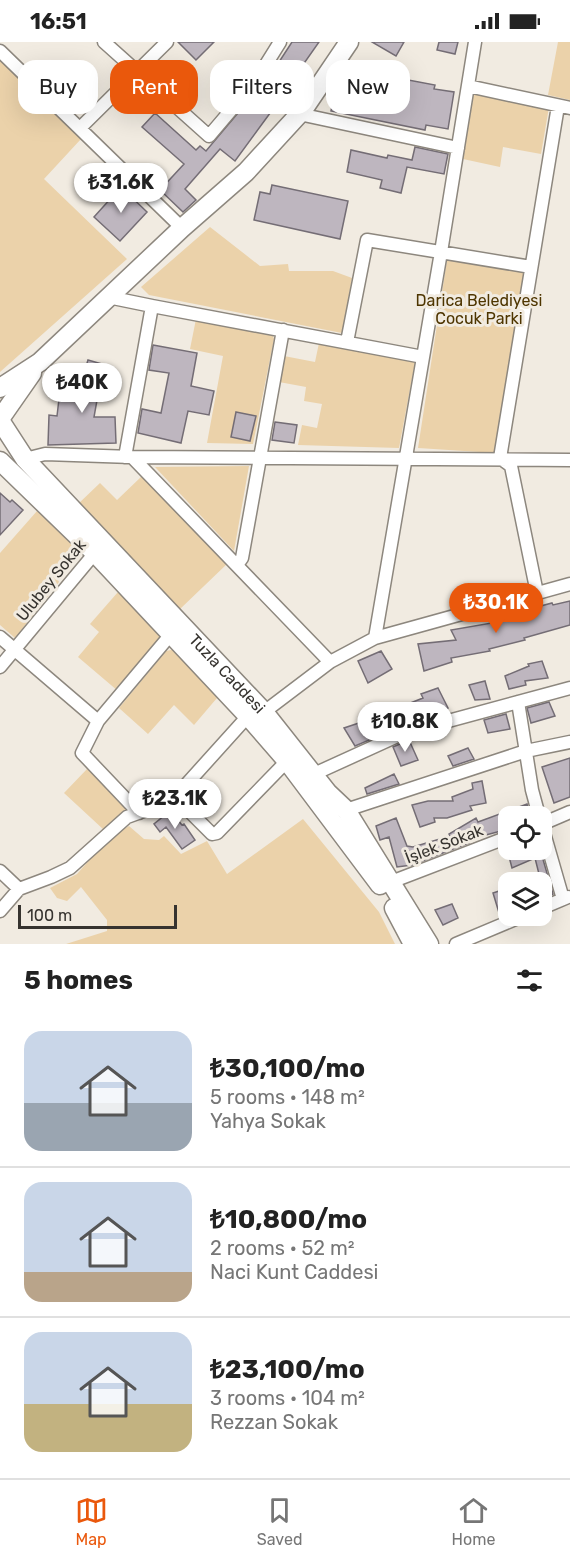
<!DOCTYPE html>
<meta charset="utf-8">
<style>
body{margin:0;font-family:Rubik,sans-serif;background:#f6f6f6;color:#222;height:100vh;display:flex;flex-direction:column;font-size:22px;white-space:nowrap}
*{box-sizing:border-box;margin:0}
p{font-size:20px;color:#767676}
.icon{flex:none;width:33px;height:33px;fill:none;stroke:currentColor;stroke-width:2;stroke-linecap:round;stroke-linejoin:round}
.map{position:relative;height:902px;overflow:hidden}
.drawer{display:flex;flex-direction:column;background:#fff;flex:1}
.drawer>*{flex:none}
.hud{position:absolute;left:18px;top:18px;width:534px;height:54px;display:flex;gap:12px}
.fabs{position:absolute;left:498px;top:764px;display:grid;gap:12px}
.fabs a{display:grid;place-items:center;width:54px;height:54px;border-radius:12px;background:#fff;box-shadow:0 6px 24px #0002;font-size:30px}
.scale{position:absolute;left:18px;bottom:15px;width:159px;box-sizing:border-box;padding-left:6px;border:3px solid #36332f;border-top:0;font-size:16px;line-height:21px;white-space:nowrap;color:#36332f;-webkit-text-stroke:4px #f1ebe1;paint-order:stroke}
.price{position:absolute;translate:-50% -51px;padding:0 14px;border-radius:21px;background:#fff;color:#222;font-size:20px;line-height:39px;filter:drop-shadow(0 2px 3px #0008)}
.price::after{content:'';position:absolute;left:50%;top:36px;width:18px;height:14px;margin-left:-9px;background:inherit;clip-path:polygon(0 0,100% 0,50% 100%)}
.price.active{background:#ea580c;color:#fff}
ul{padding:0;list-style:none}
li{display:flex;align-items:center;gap:18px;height:150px;padding:0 24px}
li+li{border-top:2px solid #e0e0e0}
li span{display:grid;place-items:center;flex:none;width:168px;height:120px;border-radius:18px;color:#555}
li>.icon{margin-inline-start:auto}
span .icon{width:72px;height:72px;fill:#fffc;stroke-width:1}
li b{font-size:26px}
h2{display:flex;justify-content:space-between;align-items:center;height:72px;padding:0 24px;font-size:26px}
.tag{padding:0 21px;border-radius:18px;background:#fff;box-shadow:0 6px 24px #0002;font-size:21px;line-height:54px}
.tag.active{background:#ea580c;color:#fff}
.status{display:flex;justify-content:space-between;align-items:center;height:42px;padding:0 30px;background:#fff;direction:ltr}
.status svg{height:16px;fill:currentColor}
.tabs{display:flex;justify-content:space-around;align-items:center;height:84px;border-top:2px solid #e0e0e0;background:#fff;font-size:16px;color:#767676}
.tabs a{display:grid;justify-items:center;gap:3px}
.tabs .active{color:#ea580c}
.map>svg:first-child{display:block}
.green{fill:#ebd2aa;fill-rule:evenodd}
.building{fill:#beb6bf;stroke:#746d75;stroke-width:1.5}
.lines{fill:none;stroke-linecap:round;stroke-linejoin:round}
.street-casing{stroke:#8d877e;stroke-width:15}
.primary-casing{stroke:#8d877e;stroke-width:21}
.street{stroke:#fff;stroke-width:12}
.primary{stroke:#fff;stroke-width:18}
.labels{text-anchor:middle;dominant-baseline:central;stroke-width:6;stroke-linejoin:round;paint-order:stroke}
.park-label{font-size:16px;fill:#4e3500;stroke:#f1ebe1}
.street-label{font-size:16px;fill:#36332f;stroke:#f1ebe1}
</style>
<div class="status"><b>16:51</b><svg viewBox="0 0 49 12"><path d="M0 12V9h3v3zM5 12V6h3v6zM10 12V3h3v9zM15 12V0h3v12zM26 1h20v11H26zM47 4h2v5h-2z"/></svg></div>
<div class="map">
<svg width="570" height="902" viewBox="0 0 570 902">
<rect width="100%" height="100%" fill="#f1ebe1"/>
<path class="green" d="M558 0H570V58L548 53Z
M0 17 81 97 44 137 127 217 0 330Z
M474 50 549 65 541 112 503 105 500 125 463 117Z
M210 185 260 224 288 222 289 229H333L352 236 342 291 149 253 141 245Z
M447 218 524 229 495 411 418 406Z
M196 277 272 291 274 297 253 402 207 401 223 314 190 307ZM237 370 256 374 250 399 231 394Z
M319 301 415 320 399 406 298 403 302 383 317 386 322 362 304 359 306 345 279 340 284 314 315 320Z
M249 424 234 509 155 425Z
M142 434 228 521 179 568 77 463 100 441 117 458Z
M37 469 73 503 54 527 59 540 15 596 0 583V511Z
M118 550 161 591V597L118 649 78 615 99 590 90 582Z
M176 607 217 656 194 683 174 663 148 692 119 666 166 609Z
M87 727 124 760 126 770 104 788 64 751Z
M303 777 379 870 395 902H66L107 889V878L81 845 67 859 57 856 50 846 77 832 100 806 119 790 129 784 144 797 159 798 164 794 181 812 207 799 227 832Z"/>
<path class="building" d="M178 0H214L196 18Z
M292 0H319L293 37 295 38 277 64 276 63 235 119 220 107 185 147 196 158 183 170 160 148 184 122 142 85 155 71 196 108 200 104 206 109 265 39 266 40Z
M372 0H404L396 14Z
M439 0H458L455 12 437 8Z
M350 27 435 43 434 47 454 50 448 87 426 83 425 88 331 69 336 45Z
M415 105 448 112 444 132 407 125 401 151 380 146 382 138 347 130 351 108 387 116 388 113 412 118Z
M272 143 348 159 340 197 254 178 260 150 270 152Z
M121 145 147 170 120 199 94 175Z
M153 303 197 311 191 344 214 349 209 373 188 369 181 401 138 391 142 367 161 371 169 331 149 328Z
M88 318 102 322 99 336H101L94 375H115L116 401 48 403 49 373 57 374 59 357 70 359 78 330 84 331Z
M236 370 256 374 250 399 231 395Z
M275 380 297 383 294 401 272 398Z
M0 451 10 460 12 458 23 468 0 493Z
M570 559V583L524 596 525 598 489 607 490 609 451 616 452 620 424 629 418 602 456 598 451 588 492 581 491 579 515 571 552 561 553 563Z
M381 609 392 627 368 641 358 619Z
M542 619 548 636 525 639 526 643 509 647 505 634 529 624 528 622Z
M485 639 490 657 475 658 469 643Z
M438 646 448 666 426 672V674L394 687 390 679 369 689 374 696 355 704 344 686 386 672 385 671 423 656 421 652Z
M549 660 555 674 531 681 527 666Z
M506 672 510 687 488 691 484 678Z
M409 698 418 718 401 724 393 705Z
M468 706 474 717 453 724 448 714Z
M570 716V755L554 761 542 725Z
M394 732 399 742 367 752 365 746Z
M482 739 486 761 470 764 472 768 447 776H434L435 780 420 785 412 763 428 759H453L452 755 473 747 472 741Z
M527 762 530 774H508V785L500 786 501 789 467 798 469 801 412 823 397 825 389 795 380 798 376 784 396 776 407 804 413 805 450 794 449 792 476 776 478 780Z
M170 769 182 783 184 782 195 798 182 807 166 785 160 790 154 782Z
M507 807H540L553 852 546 855 543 840H541L535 816 512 826Z
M505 847 508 857V871L500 874 493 851Z
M452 862 458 876 443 883 435 868Z"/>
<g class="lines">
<defs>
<path id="street" d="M104 0 209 94 255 40 280 0
M0 9 182 186
M468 44 570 66
M299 72 458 106
M80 86 167 0
M108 255 152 264 125 415
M152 264 423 315
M347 300 367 198 531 225
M132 415 330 620
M25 417 45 412 132 415 570 418
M237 523 242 516 283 288
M537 551 511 424 500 416 558 64
M0 595 98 679
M375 596 441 210 475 0
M0 625 99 506
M518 660 532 748 539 774
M264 670 330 620 375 596 570 542
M314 732 404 691 570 646
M175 755 212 792 217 791 287 719
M346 768 526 709 570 700
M139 771 82 711 98 679 172 591
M542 782 570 770
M542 784 563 857
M0 829 19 847
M391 840 508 795
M542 866 568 855
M0 869 19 847 51 835 70 826 127 775 160 763 175 755 248 674
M456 902 525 873"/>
<g id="primary">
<path d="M0 346 40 320 182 186 246 130 303 68 349 0"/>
<path d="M2 374 32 331"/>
<path id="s1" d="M1 380 25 417 264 670 328 751 346 768 429 902"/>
<path d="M0 419 95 511 248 674 287 719 380 843"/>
<path d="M394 866 413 902"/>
</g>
</defs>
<use href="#street" class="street-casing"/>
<use href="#primary" class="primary-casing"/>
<use href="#street" class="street"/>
<use href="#primary" class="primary"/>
</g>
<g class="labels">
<g class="park-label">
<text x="479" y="258">Darica Belediyesi<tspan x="479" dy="18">Cocuk Parki</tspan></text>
</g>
<g class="street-label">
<text transform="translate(51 538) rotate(-51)">Ulubey Sokak</text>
<text stroke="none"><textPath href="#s1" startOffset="339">Tuzla Caddesi</textPath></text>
<text transform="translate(444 802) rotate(-21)">İşlek Sokak</text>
</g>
</g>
</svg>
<div class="fabs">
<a><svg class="icon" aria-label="locate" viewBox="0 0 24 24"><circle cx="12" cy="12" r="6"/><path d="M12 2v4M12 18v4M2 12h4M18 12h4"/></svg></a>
<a><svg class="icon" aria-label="layers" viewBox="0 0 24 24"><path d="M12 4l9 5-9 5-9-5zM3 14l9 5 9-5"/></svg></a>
</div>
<div class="scale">100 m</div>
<b class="price" style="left:121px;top:172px">₺31.6K</b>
<b class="price" style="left:82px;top:372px">₺40K</b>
<b class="price active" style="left:496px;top:592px">₺30.1K</b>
<b class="price" style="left:405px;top:711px">₺10.8K</b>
<b class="price" style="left:175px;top:788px">₺23.1K</b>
<div class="hud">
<a class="tag">Buy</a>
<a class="tag active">Rent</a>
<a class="tag">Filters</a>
<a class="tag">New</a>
</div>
</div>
<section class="drawer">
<h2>5 homes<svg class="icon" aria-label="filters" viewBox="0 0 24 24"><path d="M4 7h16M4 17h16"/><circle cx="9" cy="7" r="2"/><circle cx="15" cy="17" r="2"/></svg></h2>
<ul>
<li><span style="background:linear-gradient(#c9d6e8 60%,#9aa5b1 0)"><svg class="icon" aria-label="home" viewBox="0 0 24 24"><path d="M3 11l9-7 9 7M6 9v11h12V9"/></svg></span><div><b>₺30,100/mo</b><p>5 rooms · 148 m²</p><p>Yahya Sokak</p></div></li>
<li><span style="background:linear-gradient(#c9d6e8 75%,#b9a48a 0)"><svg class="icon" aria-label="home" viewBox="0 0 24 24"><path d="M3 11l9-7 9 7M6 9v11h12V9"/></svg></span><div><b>₺10,800/mo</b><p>2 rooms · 52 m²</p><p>Naci Kunt Caddesi</p></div></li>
<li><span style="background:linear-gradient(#c9d6e8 60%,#c2b280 0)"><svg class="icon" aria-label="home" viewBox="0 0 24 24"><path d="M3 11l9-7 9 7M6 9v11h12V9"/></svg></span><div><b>₺23,100/mo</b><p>3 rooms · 104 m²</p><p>Rezzan Sokak</p></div></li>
</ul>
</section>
<nav class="tabs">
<a class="active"><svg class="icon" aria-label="map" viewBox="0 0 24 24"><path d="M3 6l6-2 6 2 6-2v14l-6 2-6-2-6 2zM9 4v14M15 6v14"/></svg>Map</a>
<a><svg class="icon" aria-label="saved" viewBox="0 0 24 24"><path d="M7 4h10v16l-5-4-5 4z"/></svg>Saved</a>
<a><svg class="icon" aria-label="home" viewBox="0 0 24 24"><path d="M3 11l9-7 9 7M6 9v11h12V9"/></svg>Home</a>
</nav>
